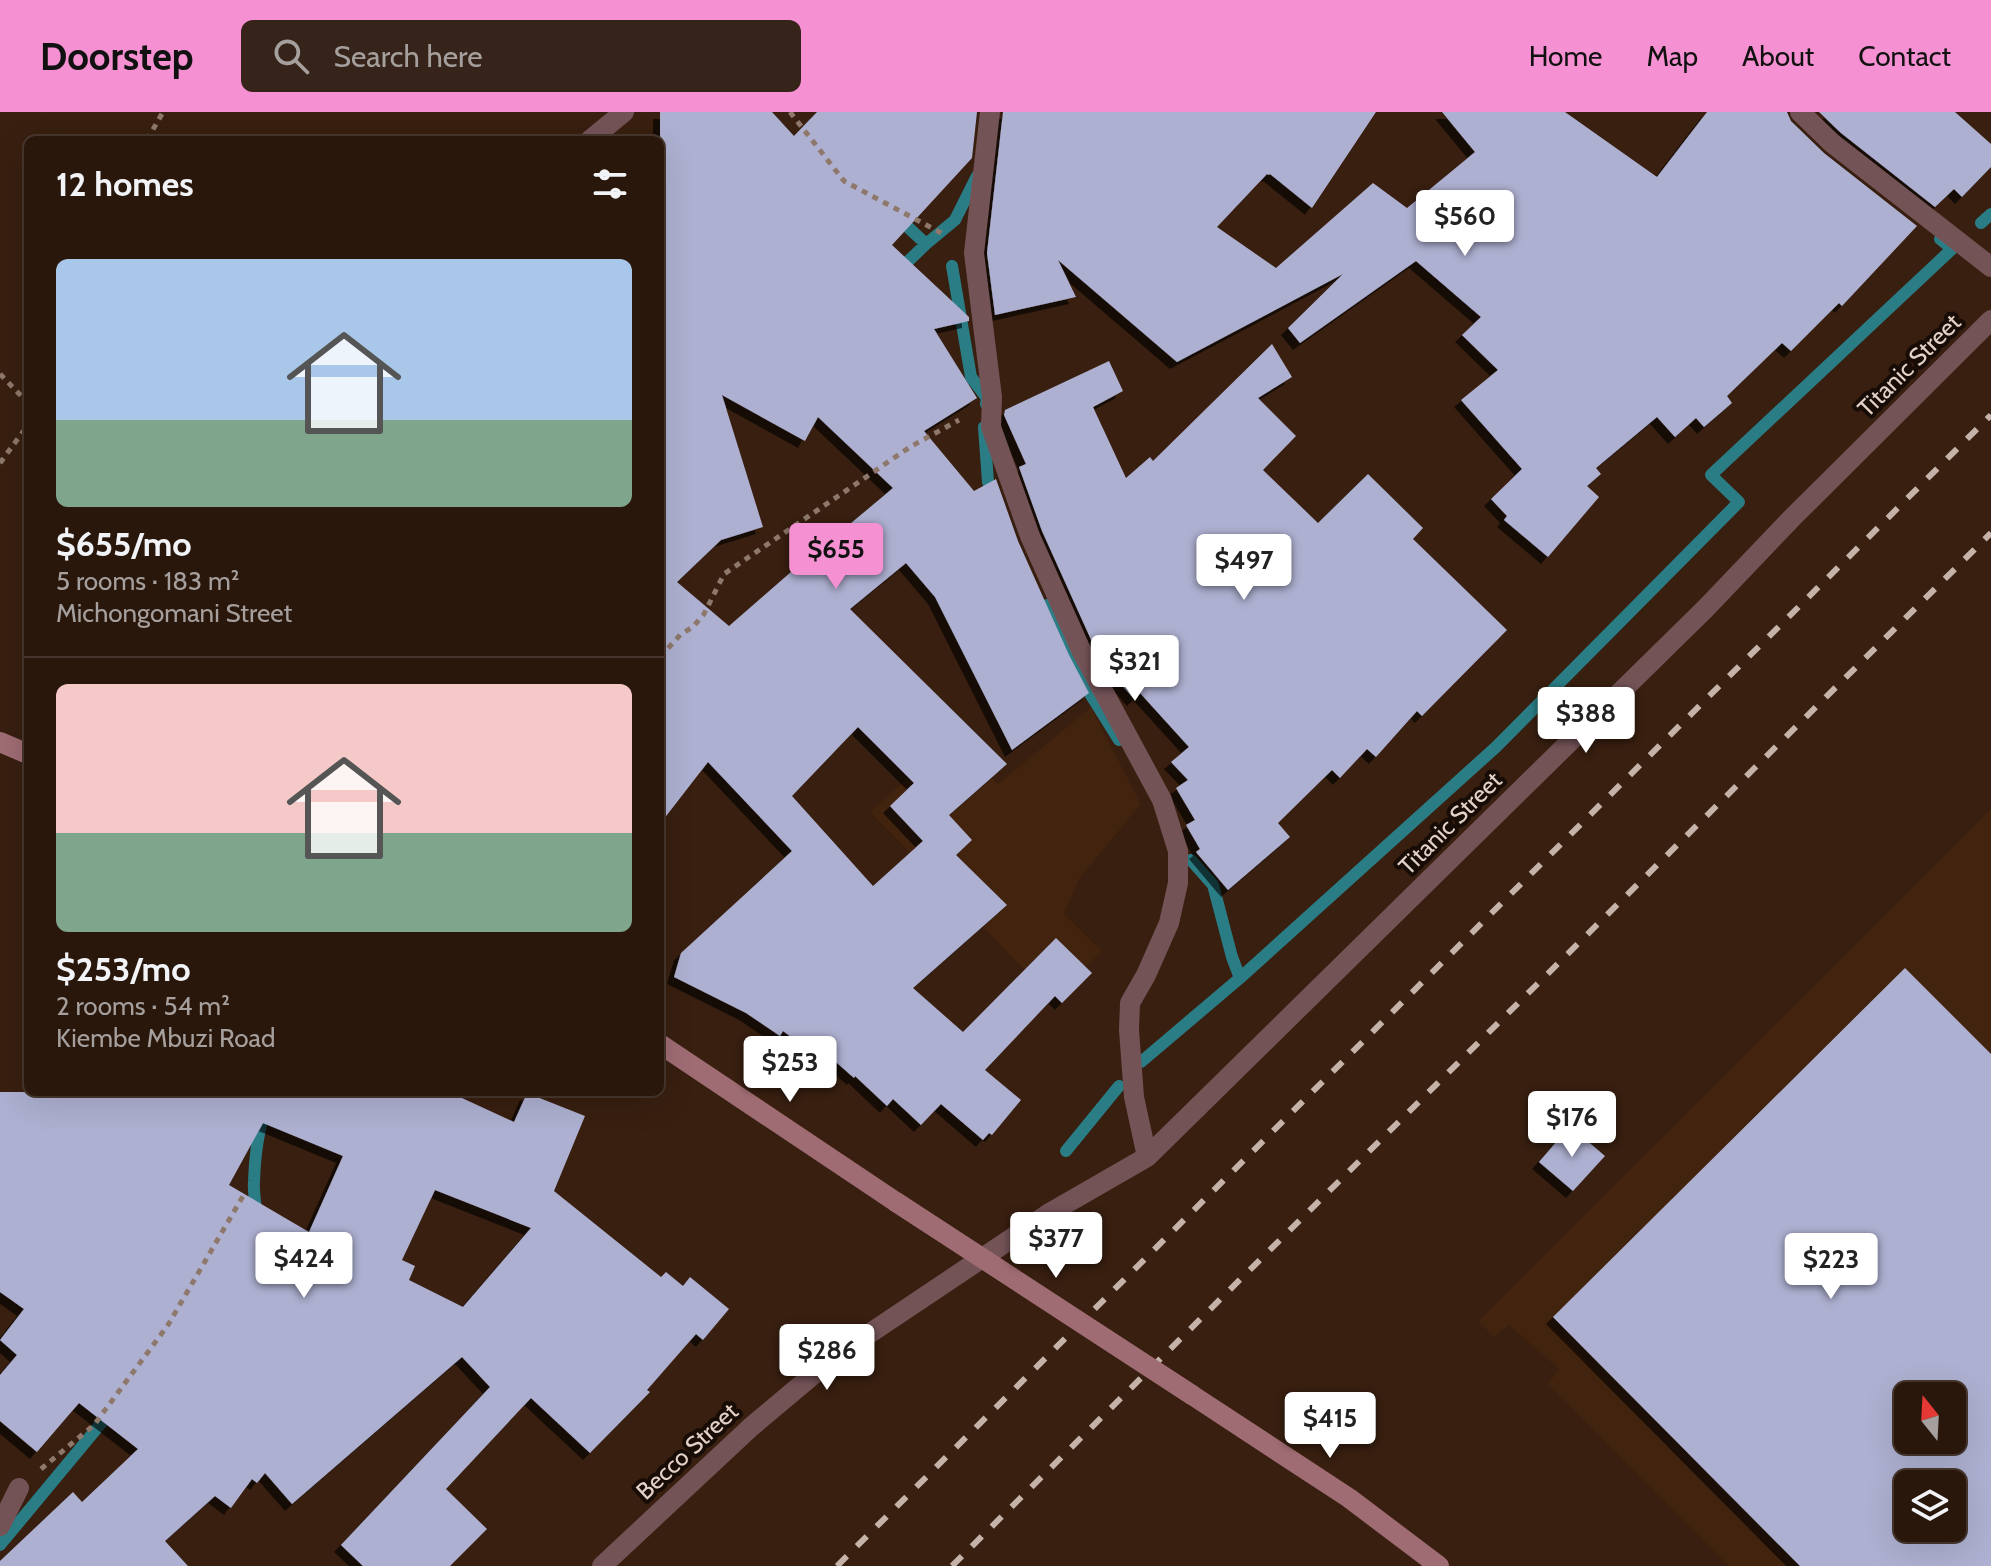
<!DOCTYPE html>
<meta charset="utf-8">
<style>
body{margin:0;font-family:Cabin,sans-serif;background:#36241a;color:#f1f3f6;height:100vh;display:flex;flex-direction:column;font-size:30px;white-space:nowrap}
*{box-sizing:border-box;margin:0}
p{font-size:26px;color:#a59f9d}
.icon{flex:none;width:44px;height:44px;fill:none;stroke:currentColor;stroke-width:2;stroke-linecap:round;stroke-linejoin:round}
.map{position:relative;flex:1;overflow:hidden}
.details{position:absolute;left:24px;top:24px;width:640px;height:960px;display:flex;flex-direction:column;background:#2a170c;border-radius:12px;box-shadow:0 8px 32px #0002,0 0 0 2px #46362d}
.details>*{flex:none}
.needle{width:52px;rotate:342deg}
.tools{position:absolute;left:1894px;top:1270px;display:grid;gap:16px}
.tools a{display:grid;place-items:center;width:72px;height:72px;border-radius:12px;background:#2a170c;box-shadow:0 8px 32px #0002,0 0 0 2px #46362d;font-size:40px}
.price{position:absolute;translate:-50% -68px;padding:0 18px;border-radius:8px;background:#fff;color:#222;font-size:26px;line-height:52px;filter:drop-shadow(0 2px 4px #0008)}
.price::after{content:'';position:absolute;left:50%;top:48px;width:24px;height:18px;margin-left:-12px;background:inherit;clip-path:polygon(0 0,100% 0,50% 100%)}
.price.current{background:#f591d2;color:#111}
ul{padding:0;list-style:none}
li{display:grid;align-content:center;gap:16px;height:424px;padding:0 32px}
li+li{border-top:2px solid #46362d}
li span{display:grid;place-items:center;height:248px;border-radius:12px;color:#555}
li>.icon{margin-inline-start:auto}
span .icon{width:144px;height:144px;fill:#fffc;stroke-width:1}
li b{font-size:34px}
h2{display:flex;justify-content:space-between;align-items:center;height:96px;padding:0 32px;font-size:34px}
header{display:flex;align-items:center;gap:48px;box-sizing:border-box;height:112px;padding:0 40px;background:#f591d2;color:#111}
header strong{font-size:38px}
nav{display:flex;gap:44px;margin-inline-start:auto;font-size:28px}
.search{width:560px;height:72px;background:#36241a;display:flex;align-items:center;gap:20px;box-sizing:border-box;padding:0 28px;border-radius:12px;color:#a59f9d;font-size:30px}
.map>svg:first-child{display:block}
.built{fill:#41230e;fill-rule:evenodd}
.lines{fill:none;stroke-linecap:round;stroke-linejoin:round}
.stream{stroke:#2b7d85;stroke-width:12}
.building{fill:#aeb0d1;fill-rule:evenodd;filter:url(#shadow)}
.path{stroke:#8d786b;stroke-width:5;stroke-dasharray:6 6;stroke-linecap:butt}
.minor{stroke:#745357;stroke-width:20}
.tertiary{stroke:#745357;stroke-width:20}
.secondary{stroke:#9f6c73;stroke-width:20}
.rail{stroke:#c5b2a8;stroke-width:6;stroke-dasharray:14 14;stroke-linecap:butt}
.secondary-bridge{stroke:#9f6c73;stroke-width:20}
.labels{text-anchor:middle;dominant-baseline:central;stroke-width:8;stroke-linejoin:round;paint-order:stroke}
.street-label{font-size:24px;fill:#e3d2c8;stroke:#180c06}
</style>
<header>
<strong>Doorstep</strong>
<div class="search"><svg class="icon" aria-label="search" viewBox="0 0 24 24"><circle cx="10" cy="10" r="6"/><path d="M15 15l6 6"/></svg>Search here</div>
<nav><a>Home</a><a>Map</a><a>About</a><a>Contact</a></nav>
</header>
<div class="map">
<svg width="1991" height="1454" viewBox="0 0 1991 1454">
<defs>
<filter id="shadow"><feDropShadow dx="-7" dy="7" stdDeviation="0" flood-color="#0009"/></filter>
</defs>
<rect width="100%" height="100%" fill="#381f10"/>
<path class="built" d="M1091 595 1141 692 1079 767 1064 802 1102 839 1053 887 870 700 952 627 998 672Z
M1991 697V1454H1729L1548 1272 1559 1257 1509 1213 1494 1225 1478 1209ZM1908 1284H1952V1328H1908ZM1908 1372H1952V1416H1908Z"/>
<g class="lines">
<path class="stream" d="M896 104 926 132
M1981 111 1991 102
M952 154 971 265 987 286 986 292
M898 159 926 132 955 108 977 64
M984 315 988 370 994 383
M1047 493 1076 559 1119 628
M1191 748 1213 773 1232 845 1240 866
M1141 950 1240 866 1496 635 1739 390 1711 363 1952 137 1940 127
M1066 1039 1119 974
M256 1102C256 1091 253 1080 254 1069 255 1040 259 1005 274 980
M0 1433 113 1297"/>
</g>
<path class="building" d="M660 0H772L794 24 817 0H977L972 46 892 133 969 205V209L934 217 977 286 924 319 974 379 996 367 1018 429 1069 543 1089 581 1012 638 935 485 906 451 850 497 1007 652 949 703 972 728 956 743 1007 793 913 876 963 920 1056 826 1092 861 1062 891 1055 884 985 958 1021 988 992 1023 989 1021 983 1028 941 992 921 1013 893 987 887 994 855 964 854 966 820 936 815 943 783 919 780 924 746 901 674 865 681 841 792 739 708 650 660 712ZM722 283 805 329 818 305 893 376 808 447 807 446 729 514 677 470 721 428 763 415ZM858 615 914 671 890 694 923 729 873 774 792 684Z
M1003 0H1376L1312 96 1270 62 1269 63 1267 62 1217 115 1276 156 1373 71 1407 96 1475 40 1442 0H1565L1657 65 1707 0H1787L1791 9 1824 41 1917 114 1842 194 1839 191 1791 239 1782 231 1727 284 1732 291 1704 315 1696 306 1675 325 1657 305 1596 356 1601 362 1587 374 1599 385 1548 445 1504 408 1507 404 1491 387 1522 357 1461 288 1498 258 1462 223 1481 205 1416 149 1300 231 1288 216 1343 162 1177 250 1058 148 1076 185 995 203 987 141Z
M1819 0H1955L1991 32V55L1962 85 1954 77 1935 95 1841 21Z
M1272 232 1292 265 1258 286 1296 324 1263 358 1318 411 1368 362 1423 416 1413 427 1507 518 1422 604 1417 599 1376 645 1367 637 1340 666 1332 658 1278 711 1290 725 1228 778 1196 740 1200 737 1186 713 1195 708 1176 676 1188 668 1171 650 1189 635 1140 581 1134 587 1113 563 1110 565 1093 532 1042 419 1019 355 1026 352 1004 303 1005 298 1109 249 1123 279 1093 295 1126 366 1150 345 1153 349Z
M1905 856 1991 942V1454H1800L1553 1205ZM1908 1284H1952V1328H1908ZM1908 1372H1952V1416H1908Z
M0 980H449L514 1010 527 981 585 1004 554 1079 661 1165 666 1160 683 1174 690 1165 729 1197 703 1228 696 1222 647 1278 650 1280 590 1341 531 1286 446 1377 487 1417 450 1454H363L341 1433 490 1275 462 1245 292 1392 265 1361 257 1371 252 1367 231 1396 215 1384 165 1429 188 1454H0V1449L73 1380 82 1390 138 1337 79 1291 37 1340 0 1309V1263L17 1243 0 1228 24 1197 0 1180ZM263 1011 343 1044 309 1120 229 1073ZM435 1078 531 1116 463 1195 409 1168 415 1154 402 1148Z
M1570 1014 1605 1044 1573 1079 1539 1050Z"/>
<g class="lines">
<path class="path" d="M790 0 844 69 945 123
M147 28 163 0
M0 262 28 291
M0 351 28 313
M660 545 681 522 693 515 704 502 724 462 910 335 959 308
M41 1357 94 1313 168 1213 243 1084"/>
<path class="minor" d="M990 0 974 141 992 285 991 315 1030 424 1081 538 1162 688 1178 739V771L1169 811 1146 863 1130 891 1129 918 1134 985 1147 1045 1048 1102
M1800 0 1832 31 1991 155
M590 28 624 0
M1147 1045 1706 496 1791 407 1991 208
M0 1414 19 1376"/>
<path class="tertiary" d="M602 1454 751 1315 833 1246 1048 1102"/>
<path class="secondary" d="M0 630 28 642
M660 932 896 1090
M1192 1283 1349 1386 1439 1454"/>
<path class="rail" d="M837 1454 1991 303
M952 1454 1991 421"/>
<path class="secondary-bridge" d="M896 1090 1192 1283"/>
</g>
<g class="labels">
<g class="street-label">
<text transform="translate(1909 253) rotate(-45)">Titanic Street</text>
<text transform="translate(1450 711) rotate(-45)">Titanic Street</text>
<text transform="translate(687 1339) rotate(-43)">Becco Street</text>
</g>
</g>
</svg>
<div class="tools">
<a><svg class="needle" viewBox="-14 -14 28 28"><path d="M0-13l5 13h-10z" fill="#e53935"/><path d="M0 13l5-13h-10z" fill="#a59f9d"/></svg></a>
<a><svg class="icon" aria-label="layers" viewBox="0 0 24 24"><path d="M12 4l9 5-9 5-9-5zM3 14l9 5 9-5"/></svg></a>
</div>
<b class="price" style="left:1465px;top:146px">$560</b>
<b class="price current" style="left:836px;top:479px">$655</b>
<b class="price" style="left:1244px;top:490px">$497</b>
<b class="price" style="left:1135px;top:591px">$321</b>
<b class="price" style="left:1586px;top:643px">$388</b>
<b class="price" style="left:790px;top:992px">$253</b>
<b class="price" style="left:1572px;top:1047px">$176</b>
<b class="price" style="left:1056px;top:1168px">$377</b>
<b class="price" style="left:304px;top:1188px">$424</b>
<b class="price" style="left:1831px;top:1189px">$223</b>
<b class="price" style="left:827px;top:1280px">$286</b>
<b class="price" style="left:1330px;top:1348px">$415</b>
<section class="details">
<h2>12 homes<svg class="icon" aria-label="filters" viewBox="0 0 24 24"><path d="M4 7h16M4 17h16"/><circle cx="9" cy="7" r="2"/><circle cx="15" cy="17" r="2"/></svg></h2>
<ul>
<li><span style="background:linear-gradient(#a9c7e8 65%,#7fa58c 0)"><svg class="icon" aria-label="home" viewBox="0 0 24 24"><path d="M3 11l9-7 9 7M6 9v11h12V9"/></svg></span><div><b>$655/mo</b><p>5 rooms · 183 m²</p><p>Michongomani Street</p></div></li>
<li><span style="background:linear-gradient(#f6c9c9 60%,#7fa58c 0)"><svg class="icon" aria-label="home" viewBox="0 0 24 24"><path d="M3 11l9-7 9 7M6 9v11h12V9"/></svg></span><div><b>$253/mo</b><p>2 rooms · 54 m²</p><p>Kiembe Mbuzi Road</p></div></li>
</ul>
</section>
</div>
